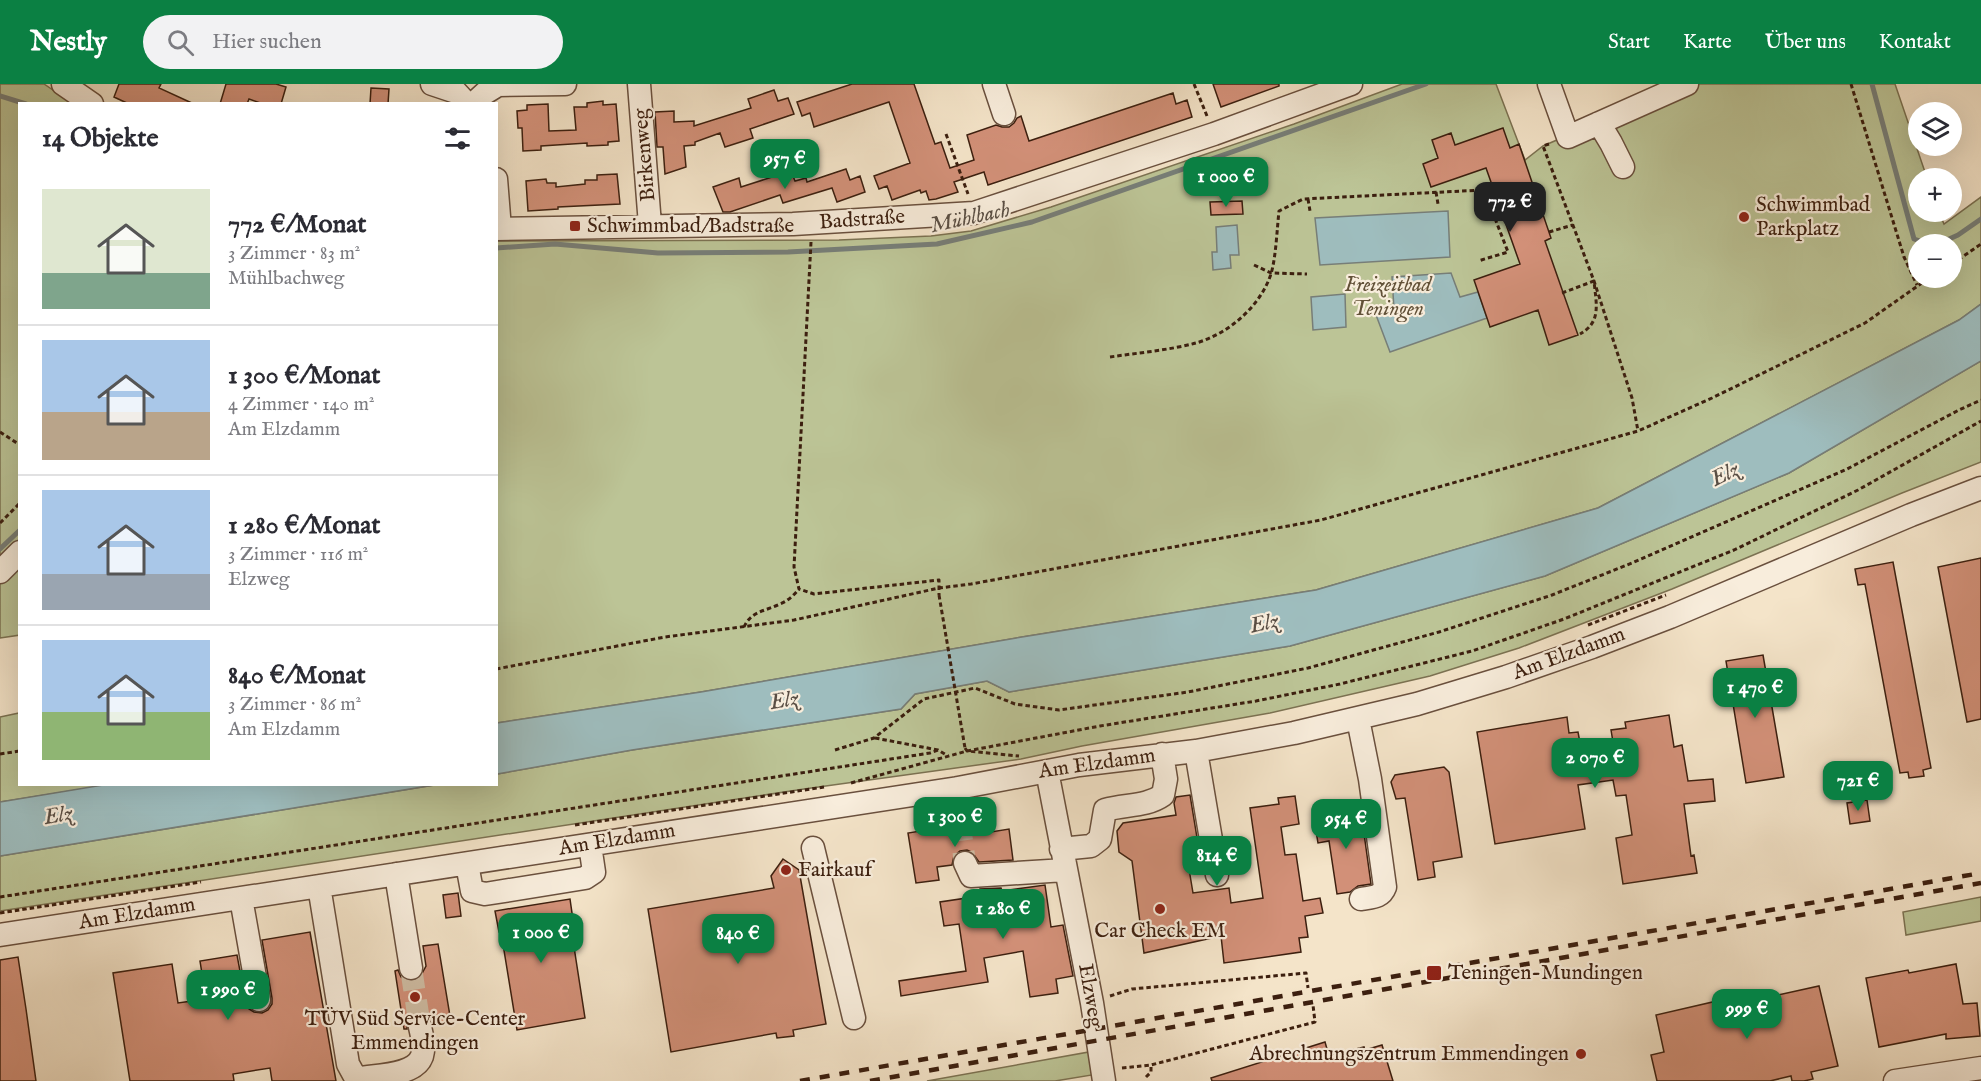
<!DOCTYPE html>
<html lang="de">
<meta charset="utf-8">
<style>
body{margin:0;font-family:"IM FELL English",serif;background:#f2f2f3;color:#2b2b33;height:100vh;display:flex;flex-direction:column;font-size:22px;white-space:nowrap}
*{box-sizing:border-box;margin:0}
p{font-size:20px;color:#7c7c81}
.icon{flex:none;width:33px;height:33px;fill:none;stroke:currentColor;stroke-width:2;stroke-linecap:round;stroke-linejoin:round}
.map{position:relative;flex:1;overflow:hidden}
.panel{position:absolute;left:18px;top:18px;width:480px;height:684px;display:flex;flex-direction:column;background:#fff;border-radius:0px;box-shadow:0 6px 24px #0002}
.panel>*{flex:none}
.controls{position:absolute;left:1908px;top:18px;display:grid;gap:12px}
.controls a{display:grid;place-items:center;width:54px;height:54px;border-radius:50%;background:#fff;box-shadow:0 6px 24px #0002;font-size:30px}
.price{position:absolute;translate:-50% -51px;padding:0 14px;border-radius:12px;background:#0b8043;color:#fff;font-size:20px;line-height:39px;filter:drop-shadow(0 2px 3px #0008)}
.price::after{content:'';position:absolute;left:50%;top:36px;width:18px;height:14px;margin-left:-9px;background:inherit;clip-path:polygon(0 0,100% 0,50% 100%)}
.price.selected{background:#222;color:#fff}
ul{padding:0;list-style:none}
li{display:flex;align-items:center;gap:18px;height:150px;padding:0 24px}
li+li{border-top:2px solid #e1e1e2}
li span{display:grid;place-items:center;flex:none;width:168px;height:120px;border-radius:0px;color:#555}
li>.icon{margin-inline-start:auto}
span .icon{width:72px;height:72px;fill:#fffc;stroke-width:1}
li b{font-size:26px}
h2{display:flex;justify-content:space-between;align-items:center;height:72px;padding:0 24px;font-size:26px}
header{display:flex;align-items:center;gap:36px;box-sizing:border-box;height:84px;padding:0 30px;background:#0b8043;color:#fff}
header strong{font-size:28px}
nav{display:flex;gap:33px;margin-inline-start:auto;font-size:21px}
.search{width:420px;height:54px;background:#f2f2f3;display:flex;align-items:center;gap:15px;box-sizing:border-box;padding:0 21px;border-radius:33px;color:#7c7c81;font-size:22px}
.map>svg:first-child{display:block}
.green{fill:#bcc496;stroke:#7c7252;stroke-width:1.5;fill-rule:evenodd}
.water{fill:#9ebdbe;stroke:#777e78;stroke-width:1.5}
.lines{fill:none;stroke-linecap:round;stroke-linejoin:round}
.stream{stroke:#777e78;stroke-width:5}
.building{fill:#d29078;stroke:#3c1f0f;stroke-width:1.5}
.minor-tunnel{stroke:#cfbda4;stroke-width:22;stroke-dasharray:22 11;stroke-linecap:butt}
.minor-casing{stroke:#6a503e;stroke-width:25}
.path{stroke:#3c1f0f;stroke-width:3;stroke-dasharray:4.5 3;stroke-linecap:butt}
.minor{stroke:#f8eddc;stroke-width:22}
.rail{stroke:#3c1f0f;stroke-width:4.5;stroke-dasharray:10 10;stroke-linecap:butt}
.path-bridge{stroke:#3c1f0f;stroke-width:3;stroke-dasharray:4.5 3;stroke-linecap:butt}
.poi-dot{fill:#8f2418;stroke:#f8eddc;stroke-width:2}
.labels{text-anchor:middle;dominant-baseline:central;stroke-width:4.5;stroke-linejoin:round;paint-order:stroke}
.street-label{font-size:21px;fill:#3c1f0f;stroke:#f8eddc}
.poi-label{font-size:21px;fill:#3c1f0f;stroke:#f8eddc;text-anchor:start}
.park-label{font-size:21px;font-style:italic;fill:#625138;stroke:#f8eddc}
.water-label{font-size:22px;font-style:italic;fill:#594e44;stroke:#f8eddc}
</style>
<header>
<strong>Nestly</strong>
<div class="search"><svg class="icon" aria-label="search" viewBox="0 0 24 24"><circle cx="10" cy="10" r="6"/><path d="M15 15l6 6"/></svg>Hier suchen</div>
<nav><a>Start</a><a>Karte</a><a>Über uns</a><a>Kontakt</a></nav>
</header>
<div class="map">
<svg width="1981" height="997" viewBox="0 0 1981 997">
<rect width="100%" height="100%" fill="#f4e4c9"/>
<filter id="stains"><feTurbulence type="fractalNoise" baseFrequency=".00333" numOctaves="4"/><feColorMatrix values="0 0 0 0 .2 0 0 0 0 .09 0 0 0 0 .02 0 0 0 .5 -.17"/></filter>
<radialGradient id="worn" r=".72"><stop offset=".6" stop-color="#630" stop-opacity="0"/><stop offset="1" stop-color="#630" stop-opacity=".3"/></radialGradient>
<path class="green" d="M0 0H44L72 19 20 20V551L0 554Z
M1402 0H1496L1525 76 1543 62 1687 0H1895L1927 94H1918V128H1939L1944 140 1981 113V220L1959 236 1598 424 1316 506 1022 553 701 608 497 639V157L839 156 931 152 971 147 1051 123 1294 40ZM1918 160H1952V194H1918Z
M1981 277V378L1902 409 1672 505 1519 564 1430 592 1270 629 1082 662 1021 675 804 705 0 827V772L434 701 496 700 497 690 632 666 901 625 915 610 987 597 1009 608 1290 562 1545 492 1789 389Z
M19 629 20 700 109 701 0 718V633Z
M1981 813V837L1906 851 1903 828Z
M1089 968 1092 991 1055 997H927Z"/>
<path class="water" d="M1448 127 1450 173 1320 181 1315 134Z
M1237 141 1239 171H1230L1231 184 1213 186 1212 168H1217L1216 143Z
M1451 189 1460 213 1478 208 1487 234 1390 268 1376 231 1394 225 1392 193Z
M1345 210 1346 243 1313 246 1311 213Z
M1981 220V277L1789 389 1545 492 1290 562 1009 608 987 597 915 610 901 625 632 666 497 690V639L701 608 1022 553 1316 506 1598 424 1959 236Z
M109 700H434V701L0 772V718Z"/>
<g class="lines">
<path class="stream" d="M1872 0 1914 155 1929 160
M0 12 26 20
M1938 160 1958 151 1981 135
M496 164 555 160 658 169 788 168 937 160 1032 138 1426 0
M0 465 20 446"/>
</g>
<path class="building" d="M119 0H161L159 4 194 20H129L114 13Z
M226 0H276L286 3 281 20H263L249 15 247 20H220Z
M852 0H914L935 60 941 58 950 84 974 76 967 51 996 41 1002 43H1009L1014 39 1017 34 1021 32 1029 57 1173 9 1176 20 1187 16 1192 33 988 101 984 88 954 98 958 108 936 115 929 116 926 107 921 109 920 106 892 116 887 102 879 105 874 92 910 79 889 18 814 43 810 29 802 32 797 18Z
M1213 0H1279V2L1221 23Z
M371 4 389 5 388 20H370Z
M774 6 778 17 788 14 794 30 750 45 753 54 725 63 720 49 695 58V61L684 62 686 83 665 90 663 63H657L655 28 674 27V38L694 37V42L751 24 748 15Z
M603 17V21L616 20 619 57 608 58V61L587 62V59L541 62V66L523 67 522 44H518L517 27 527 26V21L548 20 549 47 576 46 574 23H587V19Z
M1503 44 1510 64 1519 60 1551 154 1545 157 1578 251 1549 261 1538 226 1490 243 1487 234 1474 196 1520 180 1486 84 1431 103 1423 80 1438 74 1432 56 1451 49 1455 61Z
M846 85 850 96 860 92 865 108 837 118 832 104 783 119 780 111 730 128H723L713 103 739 94 741 103 791 87 795 97 806 94 807 98Z
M617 90 620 120 558 123V125L528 127 526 97 546 95 547 99H556V103L585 100V96H597V91Z
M1242 117 1243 130 1211 131 1210 118Z
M1981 474V635L1967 638 1938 483Z
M1893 478 1931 684 1923 686 1924 692 1909 694 1908 688 1900 689 1865 500 1858 501 1855 485Z
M1763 571 1784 693 1746 699 1726 577Z
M1669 631 1674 663 1682 661 1688 697 1713 695 1715 717 1684 720 1691 772 1694 771 1697 789 1623 800 1616 754 1632 751 1626 711 1616 712 1613 696 1578 701 1585 745 1495 760 1477 648 1567 633 1569 649 1578 648 1581 664 1613 658 1611 646 1626 644 1625 638Z
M1444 683 1449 688 1462 773 1433 778 1435 793 1418 796 1405 714 1396 715 1391 698 1395 691Z
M1190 711 1199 766 1186 767 1193 809 1229 804 1231 819 1263 814 1250 724 1279 720 1278 714 1295 712 1299 740 1281 743 1285 771 1296 770 1303 817 1320 814 1323 829 1305 832 1308 853 1299 854 1301 868 1224 879 1221 852 1144 869 1132 777 1119 768 1117 747 1123 739 1176 731 1174 719 1176 713Z
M1867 716 1870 737 1850 740 1847 719Z
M1361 728 1371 800 1358 802 1350 808 1337 810 1329 757 1318 759 1314 735Z
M946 737 948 743 952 747 959 748 967 746 971 740 984 738 985 749 1009 745 1013 776 979 778 972 768 967 766 960 767 954 772 952 781 937 783 939 796 916 799 908 749 939 744 938 738Z
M783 775 799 786 826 940 793 946 794 952 777 954 776 949 671 968 648 825 774 804 771 792Z
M1045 801 1051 843 1063 841 1073 892 1056 895 1058 909 1030 913 1023 867 984 874 988 898 901 912 899 897 966 887 959 840 944 842 940 818 980 812V805L1001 804 1002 807Z
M458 809 461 832 446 834 443 811Z
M570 815 573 836 570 837 585 934 517 946 501 848H499L495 827Z
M310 848 336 997H272L270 984 233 990 234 997H130L113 889 172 880 178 919 206 915 200 877 237 871 246 919 249 925 254 928 262 929 268 926 272 920V914L262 856Z
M438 860 451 938 433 940 429 933 423 930H418L410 934 407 938V945H404L395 887 398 886 401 893 407 897H414L419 895 426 882 423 862Z
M18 873 26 925 36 997H0V876Z
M1956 880 1963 920 1977 919 1980 952 1946 955V950L1879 963 1866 894 1908 886 1909 889Z
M1819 902 1838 982 1811 988 1813 995 1804 997H1792L1791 992 1770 997H1657L1651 971 1664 968 1656 931 1717 917 1719 924Z
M1325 958 1329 972 1364 963 1365 966 1382 961 1393 997H1212L1211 994Z"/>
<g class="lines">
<path class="minor-tunnel" d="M959 735 965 779
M411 884 420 943"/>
<defs>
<path id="minor" d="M63 0 92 20
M432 0 456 8 467 20
M639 0 650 141
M994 0 1004 30
M1549 0 1568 53 1687 0
M473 20 485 9 498 1 565 0
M1599 39 1611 59 1623 83
M496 95 500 145
M496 145 793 140 974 129 1214 50 1351 0
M0 488 20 468
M1358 635 1370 695 1385 803C1381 814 1371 813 1361 815
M1196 667 1217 791
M1047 687 1092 919 1104 997
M958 704 959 735
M813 764 854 934
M1061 765 1091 762 1100 755 1105 726C1125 720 1146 723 1163 711L1166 695 1162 670
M965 779 971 792 1065 786
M467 780 472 807 485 810 585 794 594 788 590 761
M396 790 411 884
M319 802 348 980 354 991 360 994C377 991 415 992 422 972 425 962 422 952 420 943
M241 814 259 916
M0 851 958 704 1079 681 1196 667 1294 649 1417 620 1506 593 1592 563 1670 533 1911 431 1981 404
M1895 997 1981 984"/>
</defs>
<use href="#minor" class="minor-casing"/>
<path class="path" d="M1194 0 1207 32
M1851 0 1904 173 1917 201
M946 50 968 110
M1549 60 1543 62 1594 197 1632 314 1638 347
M1436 108 1438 120
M1308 115 1310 127
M1549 148 1573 141
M811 158 794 483 799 505 814 510 939 496V511
M1952 180 1981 160
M1254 181 1271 189 1307 190
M1562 209 1594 197C1596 219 1602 238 1580 250
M1110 273C1137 269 1170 266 1196 259 1228 250 1260 223 1271 190 1276 173 1277 145 1279 127L1303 115 1484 106 1508 168 1478 177
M0 348 20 361
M0 439 20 419
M1588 541 1666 511
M744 543C751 527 766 527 780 520 788 517 794 511 799 505
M496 585 665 553 794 536 939 504 971 500 1321 436 1638 347 1712 314 1865 239 1929 194
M875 654 938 666 948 672
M965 664 967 667 1019 672
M835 666 874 654 924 615 975 604 1015 620 1059 626 1188 608 1308 584 1439 548 1552 511 1632 479 1847 385 1959 326 1981 316
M0 670 20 667
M851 699 967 667 1100 642 1256 617 1340 600 1472 567 1564 535 1734 466 1858 406 1981 337
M575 741 824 703
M0 813 930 669 938 666
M0 829 201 798
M1110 912 1132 905 1306 889 1308 904
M1122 984 1151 981 1315 938 1313 921
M1146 993 1151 988V981"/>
<use href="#minor" class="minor"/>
<path class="rail" d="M800 997 1981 789
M870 997 1981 799"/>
<path class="path-bridge" d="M939 511 965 664"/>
</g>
<g class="poi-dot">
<circle cx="1744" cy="133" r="6"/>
<rect x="569" y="136" width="12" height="12" rx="3"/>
<circle cx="786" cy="786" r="6"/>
<circle cx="1160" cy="825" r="6"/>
<rect x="1426" y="881" width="16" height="16" rx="3"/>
<circle cx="415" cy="913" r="6"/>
<circle cx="1581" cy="970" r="6"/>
</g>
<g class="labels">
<g class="street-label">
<text transform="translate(645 71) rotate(-95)">Birkenweg</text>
<text transform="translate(862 136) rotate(-4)">Badstraße</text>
<text transform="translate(1569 570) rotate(-20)">Am Elzdamm</text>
<text transform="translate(1097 680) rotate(-8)">Am Elzdamm</text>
<text transform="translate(617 756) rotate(-9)">Am Elzdamm</text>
<text transform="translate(137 830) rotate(-9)">Am Elzdamm</text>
<text transform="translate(1090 912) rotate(80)">Elzweg</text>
</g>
<g class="poi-label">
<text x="1756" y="121">Schwimmbad<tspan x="1756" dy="24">Parkplatz</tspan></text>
<text x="587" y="142">Schwimmbad/Badstraße</text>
<text x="798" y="786">Fairkauf</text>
<text x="1160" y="847" text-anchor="middle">Car Check EM</text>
<text x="1448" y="889">Teningen-Mundingen</text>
<text x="415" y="935" text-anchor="middle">TÜV Süd Service-Center<tspan x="415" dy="24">Emmendingen</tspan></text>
<text x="1569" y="970" text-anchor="end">Abrechnungszentrum Emmendingen</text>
</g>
<g class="park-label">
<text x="1388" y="201">Freizeitbad<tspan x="1388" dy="24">Teningen</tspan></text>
</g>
<g class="water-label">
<text transform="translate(970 134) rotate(-12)">Mühlbach</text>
<text transform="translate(1725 391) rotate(-26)">Elz</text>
<text transform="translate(1264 540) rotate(-12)">Elz</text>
<text transform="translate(784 617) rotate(-9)">Elz</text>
<text transform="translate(58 732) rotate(-9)">Elz</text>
</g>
</g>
<rect width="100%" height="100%" filter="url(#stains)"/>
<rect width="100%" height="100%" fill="url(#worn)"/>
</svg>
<div class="controls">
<a><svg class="icon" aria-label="layers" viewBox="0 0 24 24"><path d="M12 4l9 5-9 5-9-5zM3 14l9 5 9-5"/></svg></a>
<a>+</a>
<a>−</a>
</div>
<b class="price" style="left:785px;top:106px">957 €</b>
<b class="price" style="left:1226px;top:124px">1 000 €</b>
<b class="price selected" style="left:1510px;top:149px">772 €</b>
<b class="price" style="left:1755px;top:635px">1 470 €</b>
<b class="price" style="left:1595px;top:705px">2 070 €</b>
<b class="price" style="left:1858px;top:728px">721 €</b>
<b class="price" style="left:955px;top:764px">1 300 €</b>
<b class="price" style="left:1346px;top:766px">954 €</b>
<b class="price" style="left:1217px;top:803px">814 €</b>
<b class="price" style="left:1003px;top:856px">1 280 €</b>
<b class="price" style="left:541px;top:880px">1 000 €</b>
<b class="price" style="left:738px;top:881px">840 €</b>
<b class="price" style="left:228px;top:937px">1 990 €</b>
<b class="price" style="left:1747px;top:956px">999 €</b>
<section class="panel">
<h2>14 Objekte<svg class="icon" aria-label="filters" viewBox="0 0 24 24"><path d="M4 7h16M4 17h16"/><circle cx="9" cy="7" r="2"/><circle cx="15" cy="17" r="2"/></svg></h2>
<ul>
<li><span style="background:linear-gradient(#dfe7d0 70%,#7fa58c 0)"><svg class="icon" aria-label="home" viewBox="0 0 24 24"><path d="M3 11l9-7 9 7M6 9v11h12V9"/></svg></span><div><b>772 €/Monat</b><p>3 Zimmer · 83 m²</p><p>Mühlbachweg</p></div></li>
<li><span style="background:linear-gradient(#a9c7e8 60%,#b9a48a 0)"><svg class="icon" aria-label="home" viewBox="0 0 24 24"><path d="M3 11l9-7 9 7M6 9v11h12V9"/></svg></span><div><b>1 300 €/Monat</b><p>4 Zimmer · 140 m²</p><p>Am Elzdamm</p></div></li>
<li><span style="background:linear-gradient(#a9c7e8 70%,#9aa5b1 0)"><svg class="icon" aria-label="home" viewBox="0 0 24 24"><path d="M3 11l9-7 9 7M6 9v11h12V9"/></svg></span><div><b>1 280 €/Monat</b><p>3 Zimmer · 116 m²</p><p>Elzweg</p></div></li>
<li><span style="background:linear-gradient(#a9c7e8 60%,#8fb573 0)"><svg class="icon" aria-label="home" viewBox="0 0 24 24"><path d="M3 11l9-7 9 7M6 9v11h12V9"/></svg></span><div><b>840 €/Monat</b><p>3 Zimmer · 86 m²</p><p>Am Elzdamm</p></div></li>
</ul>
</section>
</div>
